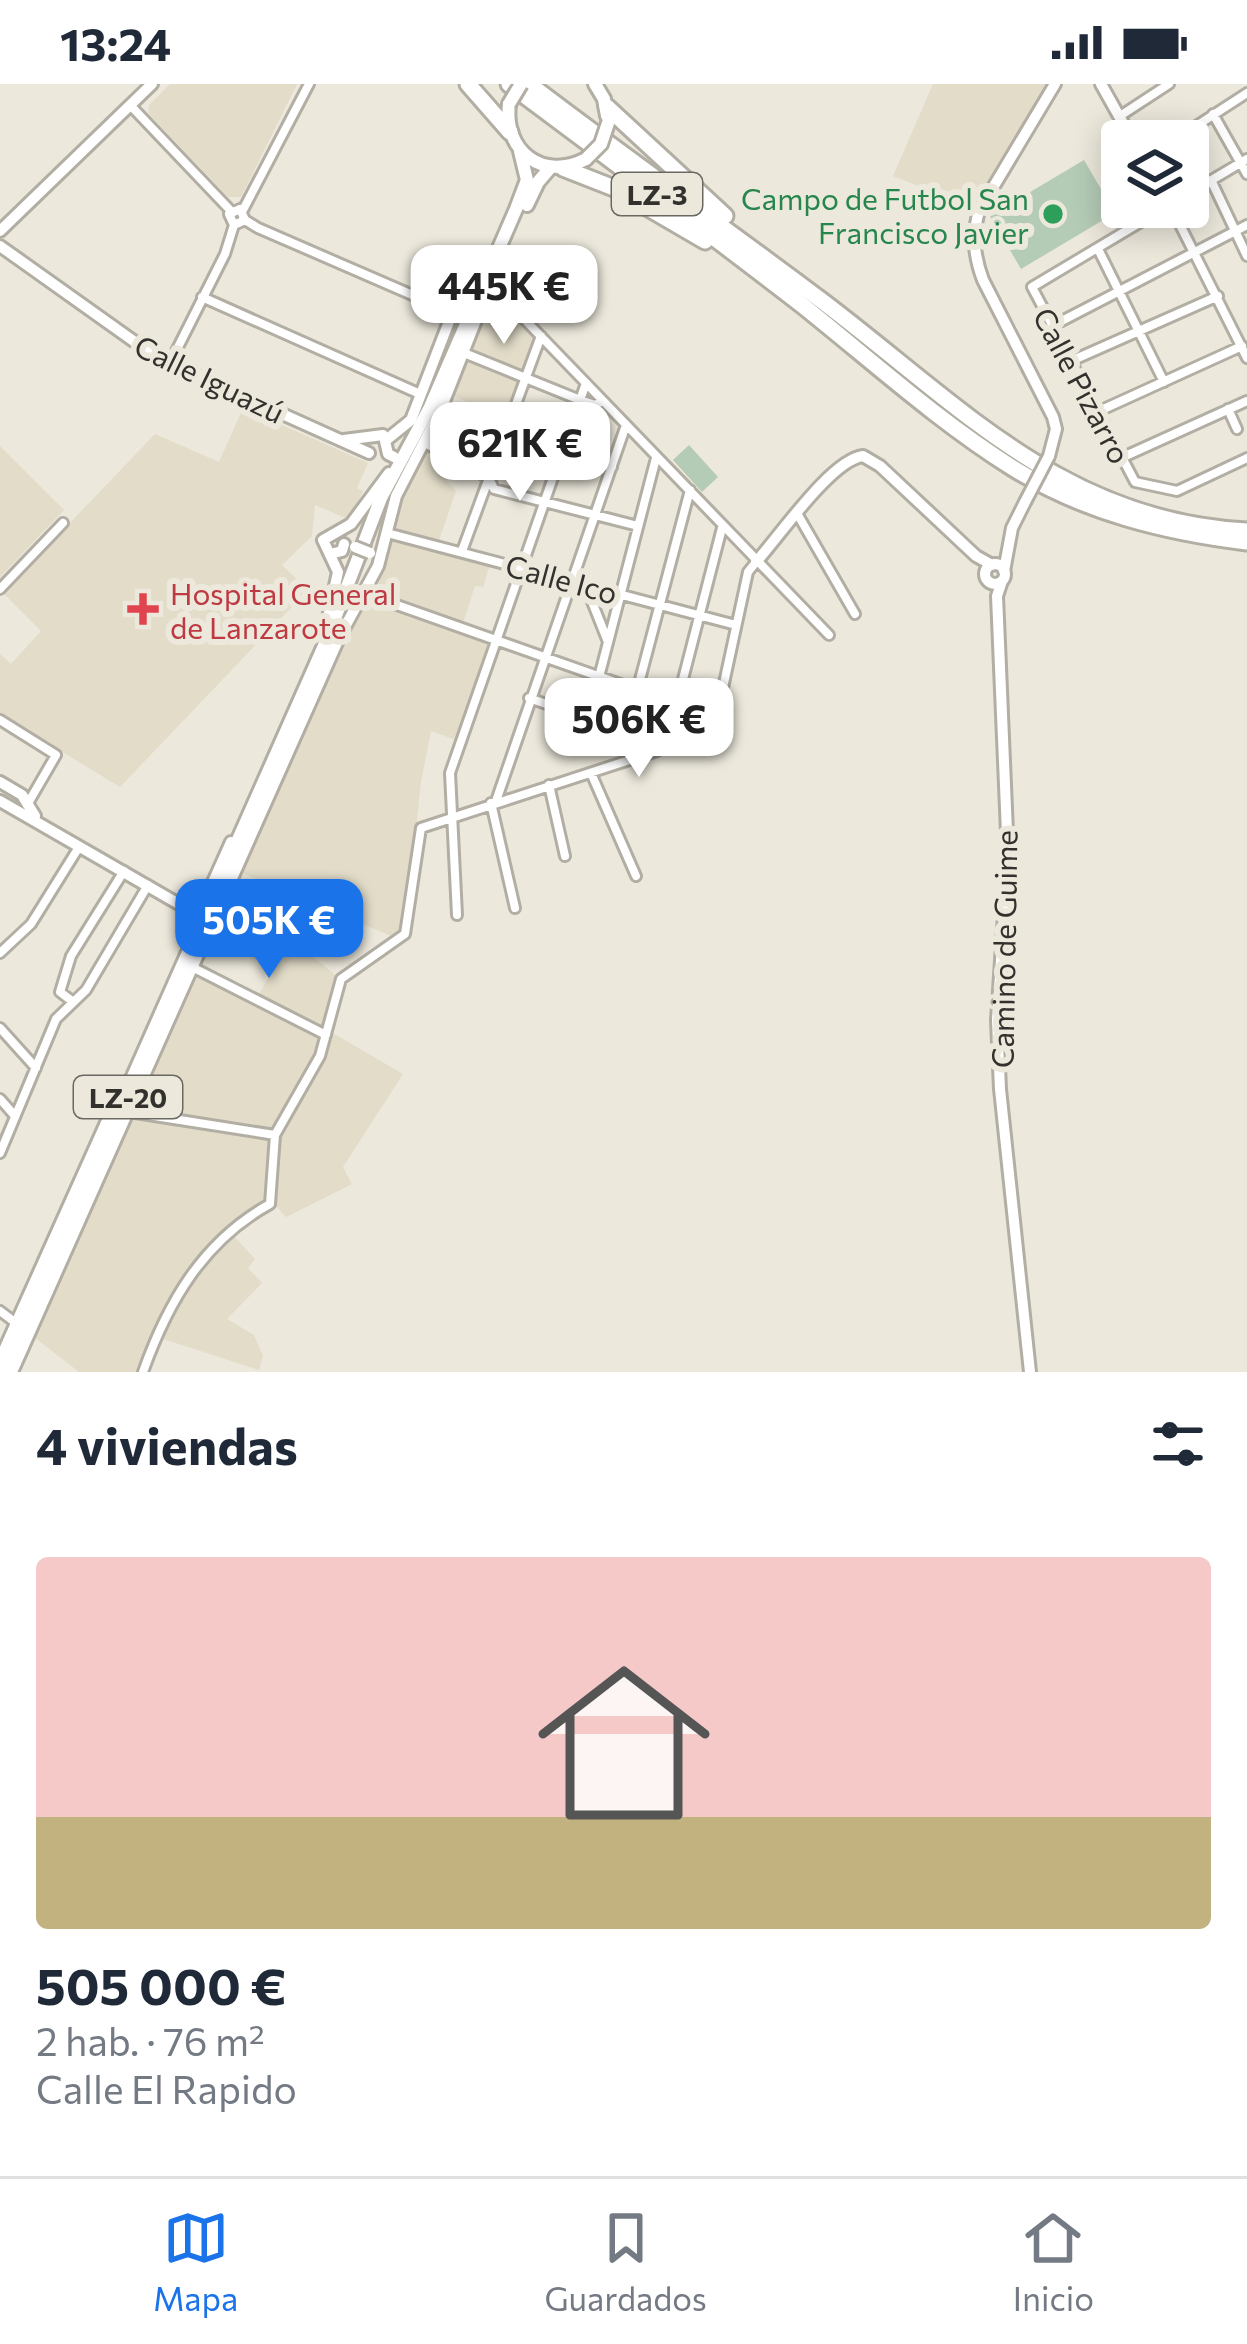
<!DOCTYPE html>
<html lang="es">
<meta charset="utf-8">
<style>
body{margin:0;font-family:Commissioner,sans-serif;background:#f2f2f3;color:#1f2937;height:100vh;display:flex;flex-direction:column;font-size:45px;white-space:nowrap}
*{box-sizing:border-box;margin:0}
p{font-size:39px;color:#747a83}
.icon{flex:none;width:66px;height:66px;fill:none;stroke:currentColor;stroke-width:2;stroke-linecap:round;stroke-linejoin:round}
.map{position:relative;height:1288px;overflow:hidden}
.drawer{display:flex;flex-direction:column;background:#fff;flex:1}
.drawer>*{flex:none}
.fabs{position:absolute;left:1101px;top:36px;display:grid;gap:24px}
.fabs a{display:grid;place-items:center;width:108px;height:108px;border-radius:12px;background:#fff;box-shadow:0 6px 30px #0003;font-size:60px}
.price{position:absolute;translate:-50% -102px;padding:0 27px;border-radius:24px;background:#fff;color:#222;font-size:39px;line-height:78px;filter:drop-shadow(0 3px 6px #0008)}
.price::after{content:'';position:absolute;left:50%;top:72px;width:36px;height:27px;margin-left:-18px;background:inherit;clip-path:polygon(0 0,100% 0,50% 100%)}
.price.active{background:#1a73e8;color:#fff}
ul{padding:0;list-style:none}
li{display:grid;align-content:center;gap:24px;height:636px;padding:0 36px}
li span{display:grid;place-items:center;height:372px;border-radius:12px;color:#555}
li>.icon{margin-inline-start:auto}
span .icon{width:216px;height:216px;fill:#fffc;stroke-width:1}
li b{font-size:51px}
h2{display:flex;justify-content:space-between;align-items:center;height:144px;padding:0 36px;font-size:51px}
.status{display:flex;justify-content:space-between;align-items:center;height:84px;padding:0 60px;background:#fff;direction:ltr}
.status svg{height:33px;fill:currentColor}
.menu{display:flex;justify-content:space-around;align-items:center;height:168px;border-top:3px solid #e0e1e3;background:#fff;font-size:33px;color:#747a83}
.menu a{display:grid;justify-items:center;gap:6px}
.menu .active{color:#1a73e8}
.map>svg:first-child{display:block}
.built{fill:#e2dcc9}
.garden{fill:#b4cbb6}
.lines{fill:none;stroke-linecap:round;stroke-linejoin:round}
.street-casing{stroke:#b2aea3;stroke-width:14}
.secondary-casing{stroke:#b2aea3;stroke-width:16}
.primary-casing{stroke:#b2aea3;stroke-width:18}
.highway-casing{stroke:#b2aea3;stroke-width:21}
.street{stroke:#fff;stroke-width:8}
.secondary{stroke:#fff;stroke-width:10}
.primary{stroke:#fff;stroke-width:12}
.highway{stroke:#fff;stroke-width:15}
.secondary-bridge-casing{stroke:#b2aea3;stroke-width:16;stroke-linecap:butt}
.primary-bridge-casing{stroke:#b2aea3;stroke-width:18;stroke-linecap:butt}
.secondary-bridge{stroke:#fff;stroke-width:10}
.primary-bridge{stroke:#fff;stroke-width:12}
.leisure-dot{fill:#2e9e5b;stroke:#ece8dc;stroke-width:4.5}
.health-dot{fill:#e0444e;stroke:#ece8dc;stroke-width:4.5}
.labels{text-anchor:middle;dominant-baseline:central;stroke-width:12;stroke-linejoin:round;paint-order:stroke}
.shield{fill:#ece8dc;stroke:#6a6862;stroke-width:3}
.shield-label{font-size:27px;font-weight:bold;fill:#33312d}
.leisure-label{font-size:30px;fill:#27864d;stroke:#ece8dc;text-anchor:end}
.street-label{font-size:30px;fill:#33312d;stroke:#ece8dc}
.health-label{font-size:30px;fill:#be3a42;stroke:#ece8dc;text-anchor:start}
</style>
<div class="status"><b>13:24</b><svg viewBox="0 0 49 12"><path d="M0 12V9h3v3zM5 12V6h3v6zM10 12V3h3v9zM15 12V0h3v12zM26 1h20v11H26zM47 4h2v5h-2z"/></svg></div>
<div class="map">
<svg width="1247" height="1288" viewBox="0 0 1247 1288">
<rect width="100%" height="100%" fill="#ece8dc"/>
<path class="built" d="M170 0H297L241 113H228L149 30V21Z
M933 0H1046L984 110 971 115H951L893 92Z
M490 204 538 253 488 391 470 379 487 327 449 310Z
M243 324 368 379 357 404 363 407 350 436 315 421 312 452 282 481 308 506 120 703 0 630V570L11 580 41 547 3 509 155 350 219 378Z
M426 361 455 377 446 396 456 407 437 462 491 477 483 503 475 502 461 545 494 556 459 657 431 647 421 698 407 830 396 854 237 787 386 465 398 415Z
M0 362 64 426 0 493Z
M589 591 676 621 665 659 576 630Z
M230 806 344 898 331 948 403 990 343 1083 352 1100 286 1133 276 1122 232 1150 255 1175 248 1184 262 1199 227 1235 254 1251 263 1272 259 1286 154 1252 139 1288H79L30 1250 196 881 258 912 273 885 209 848Z"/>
<path class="garden" d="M1084 76 1115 129 1021 185 990 132Z
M689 361 718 393 702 408 673 376Z"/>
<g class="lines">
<defs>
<path id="street" d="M131 22 231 127
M1213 30 1247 90
M1120 32 1169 0
M1173 57 1247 9
M1211 96 1247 172
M1188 110 1247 75
M1166 123 1032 203 1135 398 1177 407 1247 374
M1171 123 1247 274
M243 126 309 0
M245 136 234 141 229 130 240 125 245 136 258 144 417 213 442 216 471 206
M1098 165 1164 298
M494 191 502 212 829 551
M202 213 420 310
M1052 242 1247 141
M464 269 580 316 595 321 603 317
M1071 277 1218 212
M170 279 225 170 234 141
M1228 325 1237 345
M1097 328 1242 262
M425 359 489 394 494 405 638 442
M562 369 612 383
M1121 374 1247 317
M798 431 855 530
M387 449 736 541
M462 467 541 252
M585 500 608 558
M0 505 63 439
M363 509 711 632 718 627 748 488 756 478
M599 593 656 374
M637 607 690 406
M529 614 664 661
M0 636 56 671 27 721
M666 661 722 444
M591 689 636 792
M549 701 565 772
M496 717 626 341
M491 719 515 824
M457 831 450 689 586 299
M0 869 31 840 79 763
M192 883 326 951
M72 917 60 908 71 872 124 787
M0 944 36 984
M0 1015 15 1032
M129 1028 275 1051
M0 1069 56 935 86 906 148 801
M0 1227 16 1239
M143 1288C168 1218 203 1157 270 1120L275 1051 320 972 341 895 405 850 421 744 657 667 666 661"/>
<path id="secondary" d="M1101 0 1133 57
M0 147 152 0
M0 162 156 273 369 369
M344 356 383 351
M1049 372 1056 345 1053 333 983 196C974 172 972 151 979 127L1055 0
M394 373 388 370 385 357 411 336 450 235 475 204
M330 470 342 467 344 460
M756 478C779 453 831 376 863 372L880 382 976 472 992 481
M985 490a10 10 0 1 1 20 0a10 10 0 1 1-20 0Z
M1004 487 1012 444 1025 418
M1002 497 997 512 1008 772 997 936 1000 1005 1030 1288
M326 543 338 488 323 456 351 440 389 389
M0 698 22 711 35 732
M0 717 198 831
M192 845 231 758
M0 1275 109 1032
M12 1288 340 552 378 482 396 412 441 325 482 221"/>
<path id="primary" d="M595 0 604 15 607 32
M509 20C503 67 543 98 586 75
M527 121 538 98 550 84
M2 1288 327 555 381 414 430 323 516 125 527 96 520 67"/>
<path id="highway" d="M468 0 510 48
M509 0C607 73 705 146 802 221 871 276 938 337 1013 384 1084 428 1165 448 1247 458
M529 0C626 74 725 144 822 217 957 319 1064 438 1247 447
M607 23 725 132
M563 84 614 104 705 157"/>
</defs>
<use href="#street" class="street-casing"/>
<use href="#secondary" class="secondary-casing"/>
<use href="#primary" class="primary-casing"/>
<use href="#highway" class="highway-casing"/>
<use href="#street" class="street"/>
<use href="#secondary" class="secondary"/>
<use href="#primary" class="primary"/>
<use href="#highway" class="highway"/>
<defs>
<path id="secondary-bridge" d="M1025 418 1049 372
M355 463 370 469"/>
<path id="primary-bridge" d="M509 20 521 0
M586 75 601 60 608 39"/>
</defs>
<use href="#secondary-bridge" class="secondary-bridge-casing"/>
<use href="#primary-bridge" class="primary-bridge-casing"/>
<use href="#secondary-bridge" class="secondary-bridge"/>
<use href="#primary-bridge" class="primary-bridge"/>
</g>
<circle class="leisure-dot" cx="1053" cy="130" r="12"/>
<path class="health-dot" d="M137 507h12v12h12v12h-12v12h-12v-12h-12v-12h12z"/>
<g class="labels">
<g class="shield">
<rect x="612" y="89" width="90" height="42" rx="9"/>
<rect x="74" y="992" width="108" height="42" rx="9"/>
</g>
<g class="shield-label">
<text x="657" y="110">LZ-3</text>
<text x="128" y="1013">LZ-20</text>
</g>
<g class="leisure-label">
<text x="1029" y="113">Campo de Futbol San<tspan x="1029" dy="34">Francisco Javier</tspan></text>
</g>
<g class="street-label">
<text transform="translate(210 294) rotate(26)">Calle Iguazú</text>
<text transform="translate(1083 301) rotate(62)">Calle Pizarro</text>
<text transform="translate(562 494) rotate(15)">Calle Ico</text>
<text transform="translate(1003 865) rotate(-89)">Camino de Guime</text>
</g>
<g class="health-label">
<text x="170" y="508">Hospital General<tspan x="170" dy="34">de Lanzarote</tspan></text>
</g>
</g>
</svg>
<div class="fabs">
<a><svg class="icon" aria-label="layers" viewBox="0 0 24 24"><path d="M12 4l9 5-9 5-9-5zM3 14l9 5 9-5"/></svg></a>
</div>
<b class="price" style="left:504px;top:263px">445K €</b>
<b class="price" style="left:520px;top:420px">621K €</b>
<b class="price" style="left:639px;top:696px">506K €</b>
<b class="price active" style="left:269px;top:897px">505K €</b>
</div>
<section class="drawer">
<h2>4 viviendas<svg class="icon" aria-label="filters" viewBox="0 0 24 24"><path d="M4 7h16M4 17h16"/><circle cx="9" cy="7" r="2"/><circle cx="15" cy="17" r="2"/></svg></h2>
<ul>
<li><span style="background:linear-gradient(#f6c9c9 70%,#c2b280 0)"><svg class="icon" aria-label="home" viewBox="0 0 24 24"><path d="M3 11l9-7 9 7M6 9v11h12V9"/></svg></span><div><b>505 000 €</b><p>2 hab. · 76 m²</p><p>Calle El Rapido</p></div></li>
</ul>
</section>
<nav class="menu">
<a class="active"><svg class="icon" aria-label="map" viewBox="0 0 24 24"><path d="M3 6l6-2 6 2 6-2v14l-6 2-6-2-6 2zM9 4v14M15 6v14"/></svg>Mapa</a>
<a><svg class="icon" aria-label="saved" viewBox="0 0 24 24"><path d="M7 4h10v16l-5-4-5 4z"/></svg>Guardados</a>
<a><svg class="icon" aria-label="home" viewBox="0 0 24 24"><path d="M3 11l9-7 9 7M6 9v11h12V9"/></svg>Inicio</a>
</nav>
